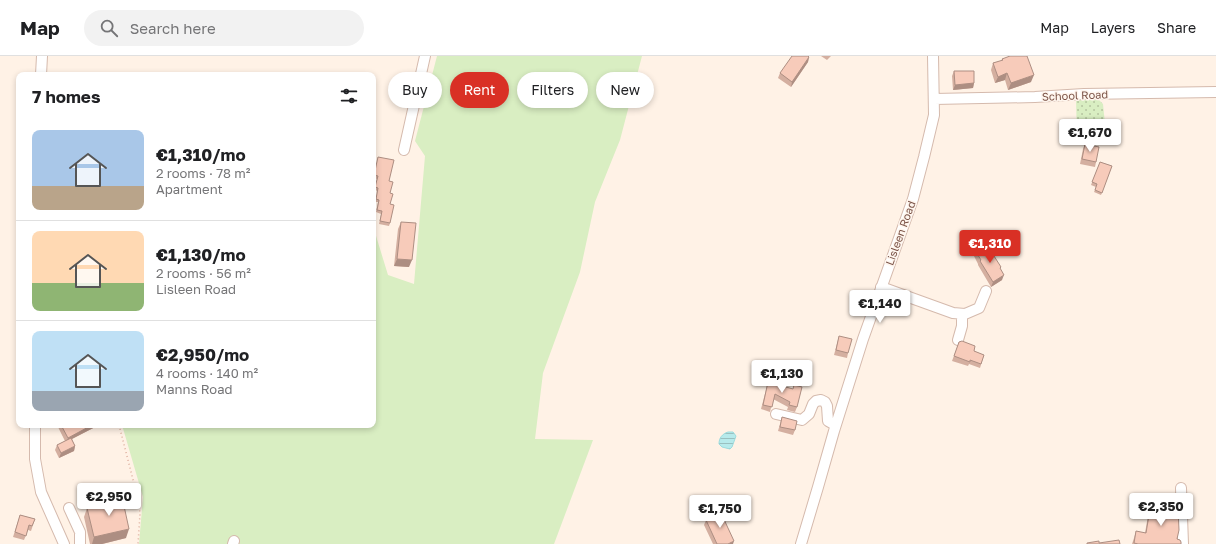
<!DOCTYPE html>
<meta charset="utf-8">
<style>
body{margin:0;font-family:"Golos Text",sans-serif;background:#f2f2f2;color:#202124;height:100vh;display:flex;flex-direction:column;font-size:15px;white-space:nowrap}
*{box-sizing:border-box;margin:0}
p{font-size:13px;color:#757577}
.icon{flex:none;width:22px;height:22px;fill:none;stroke:currentColor;stroke-width:2;stroke-linecap:round;stroke-linejoin:round}
.map{position:relative;flex:1;overflow:hidden}
.details{position:absolute;left:16px;top:16px;width:360px;height:356px;display:flex;flex-direction:column;background:#fff;border-radius:8px;box-shadow:0 2px 6px #0003}
.details>*{flex:none}
.top-card{position:absolute;left:388px;top:16px;width:380px;height:36px;display:flex;gap:8px}
.price{position:absolute;translate:-50% -34px;padding:0 9px;border-radius:4px;background:#fff;color:#222;font-size:13px;line-height:26px;filter:drop-shadow(0 1px 2px #0008)}
.price::after{content:'';position:absolute;left:50%;top:24px;width:12px;height:9px;margin-left:-6px;background:inherit;clip-path:polygon(0 0,100% 0,50% 100%)}
.price.on{background:#d93025;color:#fff}
ul{padding:0;list-style:none}
li{display:flex;align-items:center;gap:12px;height:100px;padding:0 16px}
li+li{border-top:1px solid #e0e0e0}
li span{display:grid;place-items:center;flex:none;width:112px;height:80px;border-radius:8px;color:#555}
li>.icon{margin-inline-start:auto}
span .icon{width:48px;height:48px;fill:#fffc;stroke-width:1}
li b{font-size:17px}
h2{display:flex;justify-content:space-between;align-items:center;height:48px;padding:0 16px;font-size:17px}
.tag{padding:0 14px;border-radius:18px;background:#fff;box-shadow:0 2px 6px #0003;font-size:14px;line-height:36px}
.tag.on{background:#d93025;color:#fff}
header{display:flex;align-items:center;gap:24px;box-sizing:border-box;height:56px;padding:0 20px;background:#fff;border-bottom:1px solid #e0e0e0}
header strong{font-size:19px}
nav{display:flex;gap:22px;margin-inline-start:auto;font-size:14px}
.search{width:280px;height:36px;background:#f2f2f2;display:flex;align-items:center;gap:10px;box-sizing:border-box;padding:0 14px;border-radius:22px;color:#757577;font-size:15px}
.map>svg:first-child{display:block}
.grass{fill:#d9eec2}
.garden{fill:url(#garden-dots)}
.water{fill:url(#water-rules);stroke:#9cdcde}
.lines{fill:none;stroke-linecap:round;stroke-linejoin:round}
.minor-casing{stroke:#d5baad;stroke-width:12}
.path{stroke:#ddae9d;stroke-width:1.5;stroke-dasharray:1 3;stroke-linecap:butt}
.minor{stroke:#fff;stroke-width:10}
.wall{fill:#d4afa0}
.shaded-wall{fill:#ad8e82}
.building{fill:#f7cbba;stroke:#ad8e82}
.labels{text-anchor:middle;dominant-baseline:central;stroke-width:3;stroke-linejoin:round;paint-order:stroke}
.street-label{font-size:11px;fill:#7b5347;stroke:#fff6ee}
</style>
<header>
<strong>Map</strong>
<div class="search"><svg class="icon" aria-label="search" viewBox="0 0 24 24"><circle cx="10" cy="10" r="6"/><path d="M15 15l6 6"/></svg>Search here</div>
<nav><a>Map</a><a>Layers</a><a>Share</a></nav>
</header>
<div class="map">
<svg width="1216" height="488" viewBox="0 0 1216 488">
<defs>
<pattern id="garden-dots" width="8" height="8" patternUnits="userSpaceOnUse"><rect width="8" height="8" fill="#d9eec2"/><path d="M2 2h.1M6 6h.1" fill="none" stroke="#b5c39f" stroke-width="1.8" stroke-linecap="round"/></pattern>
<pattern id="water-rules" width="6" height="5" patternUnits="userSpaceOnUse"><rect width="6" height="5" fill="#b7eaeb"/><path d="M0 2.5h6" fill="none" stroke="#9ac0c0"/></pattern>
</defs>
<rect width="100%" height="100%" fill="#fff2e6"/>
<path class="grass" d="M437 0H642L620 84 595 146 580 216 543 317 535 383 593 384 554 488H139L143 441 122 369H373V170L388 219 414 228 425 100 415 85Z"/>
<path class="garden" d="M1076 43 1099 44 1103 48 1105 68 1104 86 1077 80Z"/>
<path class="water" d="M728 376H733L736 380 732 391 730 393 722 391 719 388C719 382 722 378 728 376Z"/>
<g class="lines">
<defs>
<path id="minor" d="M41 19 42 0
M934 43 1035 41 1084 38 1216 36
M404 94 425 0
M881 231 953 257 965 258 979 252 986 235
M958 284 962 270V258
M776 358 802 364 809 358 813 348 816 345 821 344 825 346 827 350 828 365 835 369
M35 369V403L41 436 64 488
M1181 432 1183 488
M69 452 80 476V488
M233 488 234 485
M801 488 818 431 834 375 863 283 913 143 924 101 934 59 933 0"/>
</defs>
<use href="#minor" class="minor-casing"/>
<path class="path" d="M119 369 139 447 140 458 138 488"/>
<use href="#minor" class="minor"/>
</g>
<path class="wall" d="M821 0H831L827 4Z
M809 1 808 6 791 31 778 22 780 17Z
M1002 3 1031 26 1008 34 1005 24 995 27 991 14 993 7 1001 5Z
M954 15 974 27 973 32 953 34 952 20Z
M1085 88 1096 106 1095 111 1080 108 1083 93Z
M378 101 389 125 390 148V167L389 170 379 168 381 158 376 156 378 146H375L378 135 374 134 377 123 374 122Z
M1100 106 1112 110 1101 139 1094 136 1096 131 1091 129Z
M401 166 409 211 394 210 398 173Z
M976 196 1001 211 1000 213 1002 224 991 231 978 209V208L974 200Z
M839 280 848 297 847 302 834 299Z
M959 286 974 295 984 299 980 312 969 308 968 310 952 305Z
M768 326 793 333 794 329 797 351 795 356 787 354 788 351 773 343 770 356 761 353Z
M782 361 795 374 793 379 778 375Z
M58 369H99L72 383 75 390 74 395 59 402 55 394 57 389 65 385 58 371Z
M110 439 126 482 102 488H90L84 461 87 452 107 447Z
M1151 447 1177 483 1181 488H1132L1134 482 1136 475 1145 477 1149 454Z
M711 457 733 488H713L704 469 706 464 709 462Z
M20 459 35 463 31 475 28 474 24 484 13 481Z"/>
<path class="shaded-wall" d="M809 1 808 6 791 31 792 26Z
M1007 17 1005 24 995 27 998 21Z
M1034 19 1031 26 1008 34 1011 27Z
M974 27 973 32 953 34 955 29Z
M397 203 412 204 409 211 394 210Z
M1004 219 1002 224 991 231 993 226Z
M92 369H99L66 386 68 382Z
M75 390 74 395 59 402 61 397Z
M129 473 126 482 102 488H92L94 481Z
M734 485 733 488H728Z"/>
<path class="building" d="M792 0H808L809 1 792 26 780 17Z
M1010 0H1027L1034 19 1011 27 1007 17 998 21 993 7 1003 4 1002 3Z
M954 15H974V27L955 29Z
M1085 88 1099 91 1096 106 1082 103Z
M378 101 394 104 389 125 393 126 390 137 393 138 390 148 394 149 390 167 380 165 382 155 377 154 379 144 376 143 378 132 375 131 378 120 374 119Z
M1100 106 1112 110 1102 137 1095 134 1097 128 1092 126Z
M401 166 416 167 412 204 397 203Z
M987 189 1001 211 1000 212 1004 219 993 226 980 205 981 204 976 196Z
M839 280 852 283 848 297 836 294Z
M962 285 975 290 974 295 984 299 981 308 970 304V306L954 300 959 286Z
M768 326 793 333 794 329 802 331 797 351 789 349 790 346 775 338 772 351 763 349Z
M782 361 797 365 795 374 780 371Z
M61 369H92L68 382Z
M71 382 75 390 61 397 57 389Z
M121 436 129 473 94 481 87 452 112 446 110 439Z
M1151 447 1178 452 1179 474 1177 483 1180 484 1181 486V488H1138L1134 487 1136 475 1146 477Z
M714 456 718 458 721 457 734 485 728 488H717L706 464 710 462 711 457Z
M20 459 35 463 32 470 29 469 26 480 15 476Z
M1119 484 1120 488H1087V487L1099 485V487Z"/>
<g class="labels">
<g class="street-label">
<text transform="translate(1075 39) rotate(-2)">School Road</text>
<text transform="translate(900 177) rotate(-70)">Lisleen Road</text>
</g>
</g>
</svg>
<b class="price" style="left:1090px;top:97px">€1,670</b>
<b class="price on" style="left:990px;top:208px">€1,310</b>
<b class="price" style="left:880px;top:268px">€1,140</b>
<b class="price" style="left:782px;top:338px">€1,130</b>
<b class="price" style="left:109px;top:461px">€2,950</b>
<b class="price" style="left:1161px;top:471px">€2,350</b>
<b class="price" style="left:720px;top:473px">€1,750</b>
<div class="top-card">
<a class="tag">Buy</a>
<a class="tag on">Rent</a>
<a class="tag">Filters</a>
<a class="tag">New</a>
</div>
<section class="details">
<h2>7 homes<svg class="icon" aria-label="filters" viewBox="0 0 24 24"><path d="M4 7h16M4 17h16"/><circle cx="9" cy="7" r="2"/><circle cx="15" cy="17" r="2"/></svg></h2>
<ul>
<li><span style="background:linear-gradient(#a9c7e8 70%,#b9a48a 0)"><svg class="icon" aria-label="home" viewBox="0 0 24 24"><path d="M3 11l9-7 9 7M6 9v11h12V9"/></svg></span><div><b>€1,310/mo</b><p>2 rooms · 78 m²</p><p>Apartment</p></div></li>
<li><span style="background:linear-gradient(#ffd9b3 65%,#8fb573 0)"><svg class="icon" aria-label="home" viewBox="0 0 24 24"><path d="M3 11l9-7 9 7M6 9v11h12V9"/></svg></span><div><b>€1,130/mo</b><p>2 rooms · 56 m²</p><p>Lisleen Road</p></div></li>
<li><span style="background:linear-gradient(#bfe0f5 75%,#9aa5b1 0)"><svg class="icon" aria-label="home" viewBox="0 0 24 24"><path d="M3 11l9-7 9 7M6 9v11h12V9"/></svg></span><div><b>€2,950/mo</b><p>4 rooms · 140 m²</p><p>Manns Road</p></div></li>
</ul>
</section>
</div>
